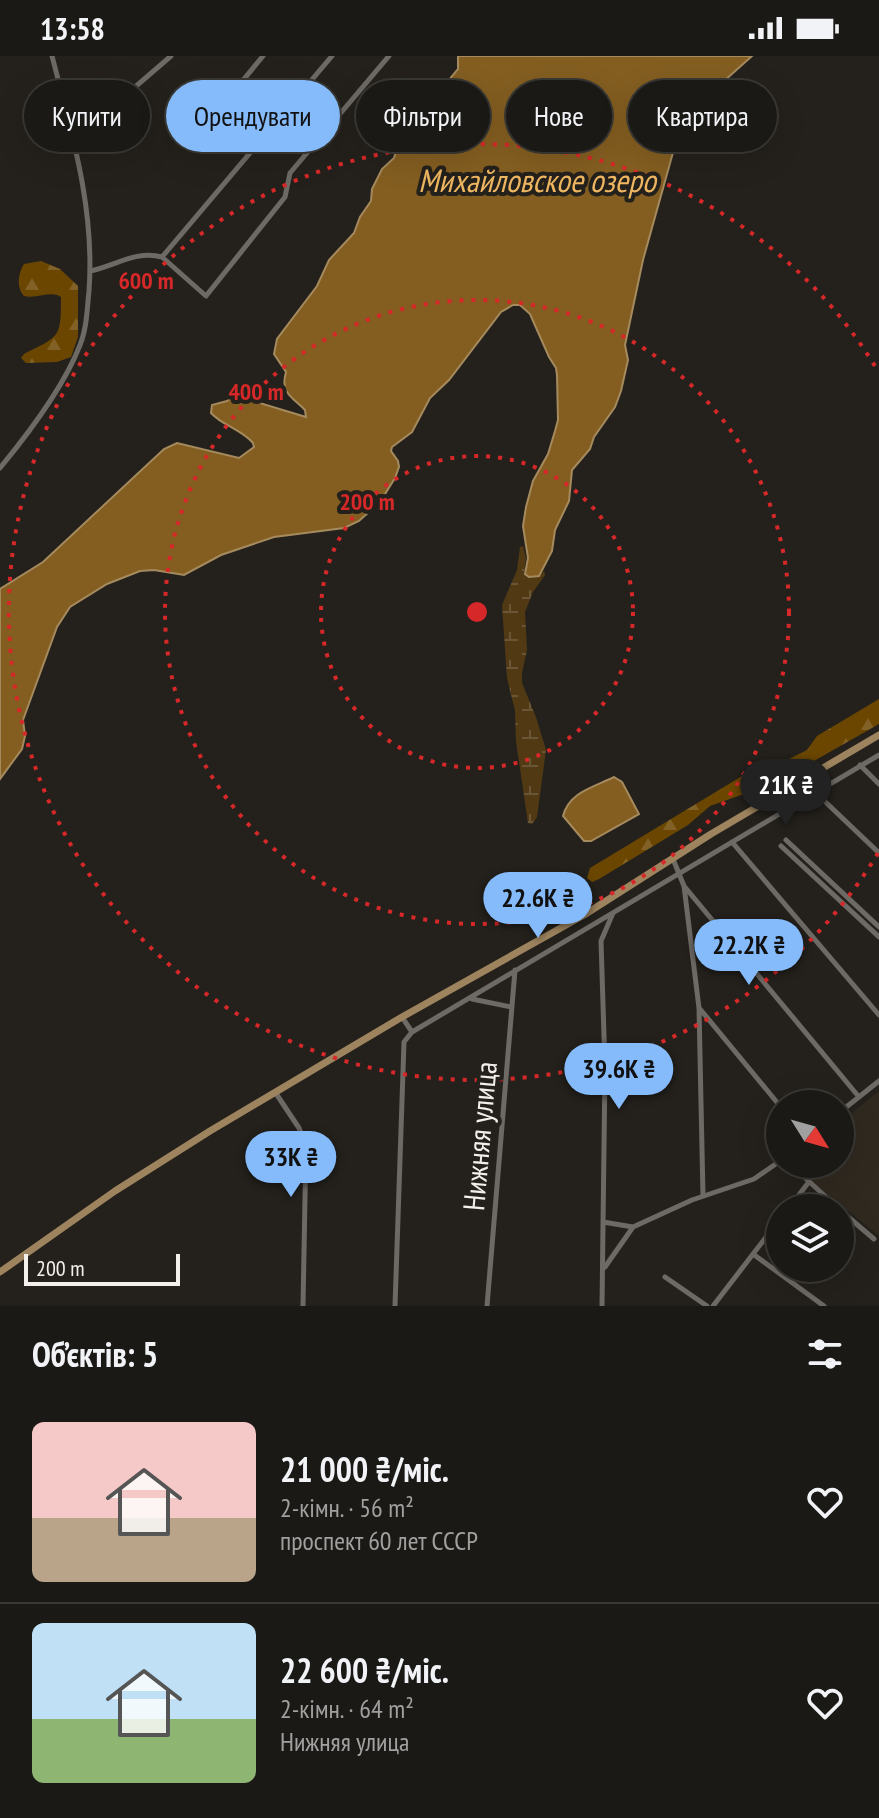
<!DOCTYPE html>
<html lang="uk">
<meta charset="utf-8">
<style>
body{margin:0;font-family:"PT Sans Narrow",sans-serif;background:#282622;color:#f1f3f6;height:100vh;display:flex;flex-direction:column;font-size:30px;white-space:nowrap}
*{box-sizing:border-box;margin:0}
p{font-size:26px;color:#a0a0a0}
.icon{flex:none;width:44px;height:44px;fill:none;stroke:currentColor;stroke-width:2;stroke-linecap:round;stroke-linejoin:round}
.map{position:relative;height:1250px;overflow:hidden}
.drawer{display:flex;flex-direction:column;background:#1b1915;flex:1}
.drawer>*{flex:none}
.top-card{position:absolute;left:24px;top:24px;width:832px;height:72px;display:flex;gap:16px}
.needle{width:52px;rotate:127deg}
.controls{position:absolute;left:766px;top:1034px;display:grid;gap:16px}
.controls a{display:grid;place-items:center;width:88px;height:88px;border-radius:50%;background:#1b1915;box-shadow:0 8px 32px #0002,0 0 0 2px #393834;font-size:40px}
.scale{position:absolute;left:24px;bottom:20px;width:156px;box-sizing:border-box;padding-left:8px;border:4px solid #f2efec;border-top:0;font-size:22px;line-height:28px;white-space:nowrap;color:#f2efec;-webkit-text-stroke:6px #24211c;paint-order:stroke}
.price{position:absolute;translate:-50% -68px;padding:0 18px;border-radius:28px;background:#85bbfb;color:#111;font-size:26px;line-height:52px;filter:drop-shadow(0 2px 4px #0008)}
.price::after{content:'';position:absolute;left:50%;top:48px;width:24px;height:18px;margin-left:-12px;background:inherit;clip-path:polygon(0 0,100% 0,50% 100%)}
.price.current{background:#222;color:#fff}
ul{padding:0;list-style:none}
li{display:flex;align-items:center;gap:24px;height:200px;padding:0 32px}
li+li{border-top:2px solid #393834}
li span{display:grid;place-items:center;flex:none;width:224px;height:160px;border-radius:12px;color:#555}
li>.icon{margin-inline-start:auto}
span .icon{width:96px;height:96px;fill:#fffc;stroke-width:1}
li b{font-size:34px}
h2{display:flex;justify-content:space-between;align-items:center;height:96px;padding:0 32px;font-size:34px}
.chip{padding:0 28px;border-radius:36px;background:#1b1915;box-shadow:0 8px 32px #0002,0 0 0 2px #393834;font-size:28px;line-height:72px}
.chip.current{background:#85bbfb;color:#111}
.status{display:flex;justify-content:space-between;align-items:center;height:56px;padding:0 40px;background:#1b1915;direction:ltr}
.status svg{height:22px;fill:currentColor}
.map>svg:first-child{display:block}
.built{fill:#302920}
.forest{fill:url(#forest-firs)}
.wetland{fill:url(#wetland-marsh)}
.water{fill:#845e21;stroke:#a58a5e;stroke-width:2}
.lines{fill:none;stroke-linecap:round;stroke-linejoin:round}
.street{stroke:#6d6964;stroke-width:5}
.primary{stroke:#9e845e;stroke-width:7}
.ring{fill:none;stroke:#d62828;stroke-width:4;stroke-dasharray:4 8}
.labels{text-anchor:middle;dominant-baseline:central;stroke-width:8;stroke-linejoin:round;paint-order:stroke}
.street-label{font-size:30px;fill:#f2efec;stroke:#24211c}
.water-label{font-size:32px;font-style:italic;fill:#eeb661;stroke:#24211c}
.centre{fill:#d62828;stroke:#24211c;stroke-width:4}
.ring-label{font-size:24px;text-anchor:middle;font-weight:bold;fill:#d62828;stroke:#24211c;stroke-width:8;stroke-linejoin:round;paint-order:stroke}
</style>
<div class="status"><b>13:58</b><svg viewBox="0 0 49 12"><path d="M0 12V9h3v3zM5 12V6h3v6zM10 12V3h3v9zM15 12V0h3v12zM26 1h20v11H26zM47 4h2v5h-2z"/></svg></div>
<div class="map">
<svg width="879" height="1250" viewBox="0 0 879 1250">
<defs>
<pattern id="forest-firs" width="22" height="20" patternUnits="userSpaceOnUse" patternTransform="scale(2)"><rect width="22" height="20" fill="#6b4600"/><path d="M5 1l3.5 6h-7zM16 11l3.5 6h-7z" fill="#816125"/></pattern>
<pattern id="wetland-marsh" width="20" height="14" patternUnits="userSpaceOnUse" patternTransform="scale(2)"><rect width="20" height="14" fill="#513914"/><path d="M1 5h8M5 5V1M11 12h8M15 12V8" fill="none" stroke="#6a5636"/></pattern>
</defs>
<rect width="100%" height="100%" fill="#24211c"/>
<path class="built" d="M879 1035V1180L811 1125 799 1108H840V1066Z"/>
<path class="forest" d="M41 205 60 213 78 230V281L71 301 57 306 26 307 21 302 24 298C60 280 61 282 61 241 51 234 37 243 24 240 16 232 18 217 24 208Z
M879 643V668L791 718 761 732 710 750 688 769 599 823 592 826 587 822 590 812 757 711 781 707 807 694 817 680Z"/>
<path class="wetland" d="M523 490 526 502 524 518 529 522 539 520 544 515 545 519 533 536 525 556 527 594 522 617V627L536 661 546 694 537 761 532 768 528 767 516 685 515 655 507 622 502 549 517 514 520 491Z"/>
<path class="water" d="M458 0H752L704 43 674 93 643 204 625 289 628 304 621 335 615 351 594 381 590 393 572 414 569 445 555 474 552 495 539 520 529 521 525 518 528 502 523 470 526 451 533 425 548 398 555 375 558 364 557 319 556 312 549 301 530 258 520 249H513L501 256 449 324 430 342 412 376 392 391 391 395 398 405 399 411 395 422 380 446 359 465 344 472 274 481 221 499 184 519 154 514 140 515 107 528 70 551 57 571 23 664 25 680 22 693 0 723V533L43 506 164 393 177 387 239 402 254 391 253 387C241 373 223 370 211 357L212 349 227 345 233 340 240 341 306 361 305 354C291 340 280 337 286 316L274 298 277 283 317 230 329 204 354 177 360 161 371 145 372 133 382 113 394 102 400 82 424 68 443 43 444 30 458 13Z
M614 721 622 726 639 758 591 785H584L563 760C569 736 594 731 614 721Z"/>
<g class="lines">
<path class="street" d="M239 28 313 90
M76 86 106 56 171 0
M188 91 263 0
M162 201 332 0
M90 215C115 210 136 194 162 201L206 240 285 141 290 117 389 0
M0 412C28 378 64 331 80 289 87 272 87 253 89 235 95 153 72 78 52 0
M860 709 879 728
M806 722 816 737 879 797
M786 784 879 871
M732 786 879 959
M781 790 879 881
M673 803 684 830 859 1041
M684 830 699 952 703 1140
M472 943 511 951
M700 953 780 1050
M402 961 412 976
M275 1036 299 1072 306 1088 303 1250
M840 1056 879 1025
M790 1108 838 1152
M789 1152 808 1127
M840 1154 874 1183
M603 1166 633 1171
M753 1198 824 1250
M605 1211 633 1171 692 1144 754 1123 780 1105
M665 1221 707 1250
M395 1250 404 986 412 976 879 699
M487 1250 515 914
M602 1250 605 1011 601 885 613 857
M713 1250 780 1163"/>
<path class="primary" d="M0 1216 115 1135 210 1075 402 961 584 859 711 778 879 679"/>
</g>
<g class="ring">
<circle cx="477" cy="556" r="156"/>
<circle cx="477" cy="556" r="312"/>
<path d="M878 797A468 468 0 1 1 878 315"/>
</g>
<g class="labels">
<g class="street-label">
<text transform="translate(479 1080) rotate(-85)">Нижняя улица</text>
</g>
<g class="water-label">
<text x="537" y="124">Михайловское озеро</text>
</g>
</g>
<circle cx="477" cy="556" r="12" class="centre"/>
<g class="ring-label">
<text x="146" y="233">600 m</text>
<text x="256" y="344">400 m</text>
<text x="367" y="454">200 m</text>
</g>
</svg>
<div class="controls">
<a><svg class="needle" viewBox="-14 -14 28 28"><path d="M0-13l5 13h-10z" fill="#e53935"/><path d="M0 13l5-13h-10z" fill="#a0a0a0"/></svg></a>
<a><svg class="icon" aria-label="layers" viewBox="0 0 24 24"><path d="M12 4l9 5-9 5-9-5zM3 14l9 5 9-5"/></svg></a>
</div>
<div class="scale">200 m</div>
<b class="price current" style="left:786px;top:771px">21K ₴</b>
<b class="price" style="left:538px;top:884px">22.6K ₴</b>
<b class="price" style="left:749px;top:931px">22.2K ₴</b>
<b class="price" style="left:619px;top:1055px">39.6K ₴</b>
<b class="price" style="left:291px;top:1143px">33K ₴</b>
<div class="top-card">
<a class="chip">Купити</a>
<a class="chip current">Орендувати</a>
<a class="chip">Фільтри</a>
<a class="chip">Нове</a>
<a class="chip">Квартира</a>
</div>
</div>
<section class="drawer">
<h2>Об’єктів: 5<svg class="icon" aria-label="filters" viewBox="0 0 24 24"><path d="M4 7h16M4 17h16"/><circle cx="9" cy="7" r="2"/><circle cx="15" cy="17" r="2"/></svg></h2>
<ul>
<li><span style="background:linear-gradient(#f6c9c9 60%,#b9a48a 0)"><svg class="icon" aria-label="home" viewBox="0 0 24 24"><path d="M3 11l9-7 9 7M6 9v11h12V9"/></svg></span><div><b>21 000 ₴/міс.</b><p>2-кімн. · 56 m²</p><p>проспект 60 лет СССР</p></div><svg class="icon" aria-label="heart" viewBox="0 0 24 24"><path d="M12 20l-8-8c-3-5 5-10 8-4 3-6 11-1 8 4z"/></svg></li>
<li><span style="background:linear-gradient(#bfe0f5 60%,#8fb573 0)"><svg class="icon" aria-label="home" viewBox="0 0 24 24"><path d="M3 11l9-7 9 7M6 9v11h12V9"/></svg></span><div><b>22 600 ₴/міс.</b><p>2-кімн. · 64 m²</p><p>Нижняя улица</p></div><svg class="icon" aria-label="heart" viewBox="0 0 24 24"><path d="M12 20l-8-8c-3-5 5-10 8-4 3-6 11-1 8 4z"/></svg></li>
</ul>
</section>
